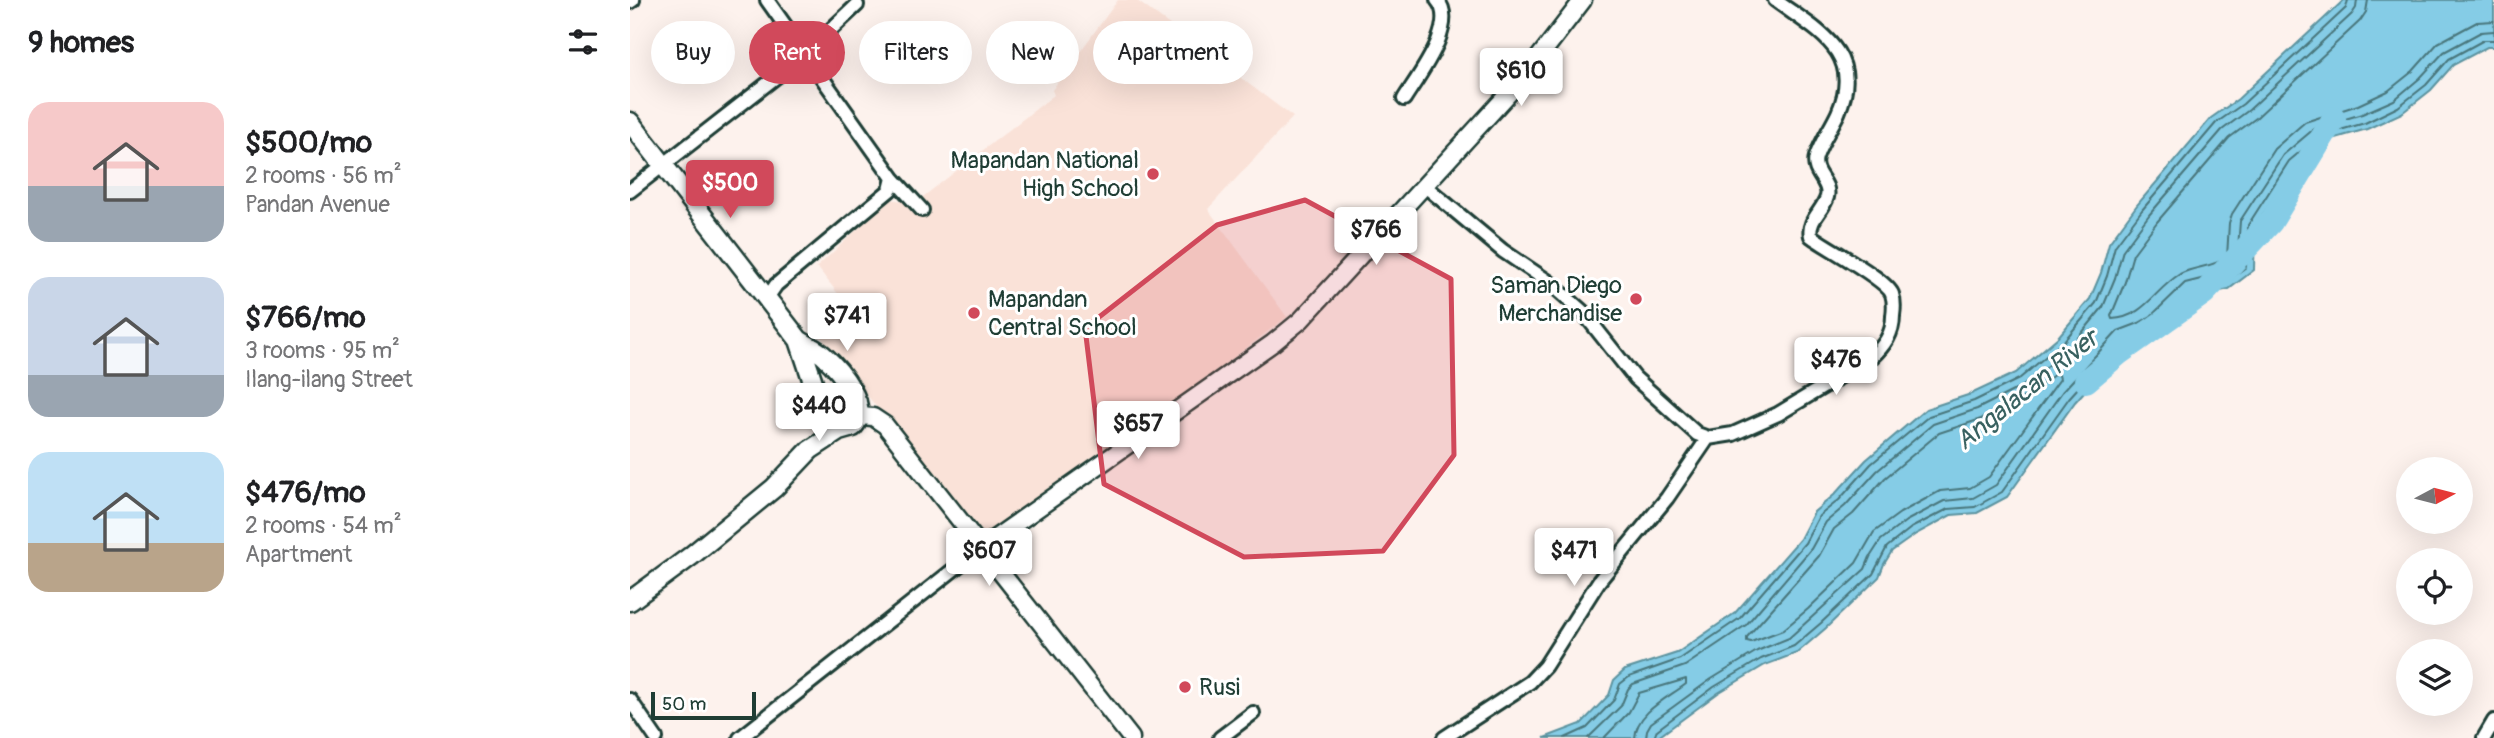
<!DOCTYPE html>
<meta charset="utf-8">
<style>
body{margin:0;font-family:Pangolin,sans-serif;background:#f2f2f2;color:#202124;height:100vh;display:flex;flex-direction:column;font-size:26px;white-space:nowrap}
*{box-sizing:border-box;margin:0}
p{font-size:23px;color:#757577}
.icon{flex:none;width:38px;height:38px;fill:none;stroke:currentColor;stroke-width:2;stroke-linecap:round;stroke-linejoin:round}
.map{position:relative;flex:1;overflow:hidden}
.drawer{display:flex;flex-direction:column;background:#fff;width:630px}
.drawer>*{flex:none}
.banner{position:absolute;left:21px;top:21px;width:665px;height:63px;display:flex;gap:14px}
.needle{width:46px;rotate:83deg}
.controls{position:absolute;left:1766px;top:457px;display:grid;gap:14px}
.controls a{display:grid;place-items:center;width:77px;height:77px;border-radius:50%;background:#fff;box-shadow:0 7px 28px #0002;font-size:35px}
.scale{position:absolute;left:21px;bottom:18px;width:105px;box-sizing:border-box;padding-left:7px;border:4px solid #1f3d34;border-top:0;font-size:19px;line-height:24px;white-space:nowrap;color:#1f3d34;-webkit-text-stroke:5px #fff;paint-order:stroke}
.price{position:absolute;translate:-50% -60px;padding:0 16px;border-radius:7px;background:#fff;color:#222;font-size:23px;line-height:46px;filter:drop-shadow(0 2px 4px #0008)}
.price::after{content:'';position:absolute;left:50%;top:42px;width:21px;height:16px;margin-left:-10px;background:inherit;clip-path:polygon(0 0,100% 0,50% 100%)}
.price.on{background:#d1495b;color:#fff}
ul{padding:0;list-style:none}
li{display:flex;align-items:center;gap:21px;height:175px;padding:0 28px}
li span{display:grid;place-items:center;flex:none;width:196px;height:140px;border-radius:21px;color:#555}
li>.icon{margin-inline-start:auto}
span .icon{width:84px;height:84px;fill:#fffc;stroke-width:1}
li b{font-size:30px}
h2{display:flex;justify-content:space-between;align-items:center;height:84px;padding:0 28px;font-size:30px}
.pill{padding:0 24px;border-radius:32px;background:#fff;box-shadow:0 7px 28px #0002;font-size:24px;line-height:63px}
.pill.on{background:#d1495b;color:#fff}
main{display:flex;flex:1;min-height:0}
.map>svg:first-child{display:block}
.built{fill:#fae2d8}
.water{fill:#85cce6;stroke:#5c939f;stroke-width:2}
.lines{fill:none;stroke-linecap:round;stroke-linejoin:round}
.shore{stroke:#48767b;stroke-width:2}
.river{stroke:#85cce6;stroke-width:24}
.minor-casing{stroke:#1f3d34;stroke-width:18}
.tertiary-casing{stroke:#1f3d34;stroke-width:21}
.secondary-casing{stroke:#1f3d34;stroke-width:23}
.minor{stroke:#fff;stroke-width:12}
.tertiary{stroke:#fff;stroke-width:16}
.secondary{stroke:#fff;stroke-width:18}
.marked{fill:#d1495b;fill-opacity:0.2;stroke:#d1495b;stroke-width:5;stroke-linejoin:round}
.poi-dot{fill:#d1495b;stroke:#fff;stroke-width:2.5}
.labels{text-anchor:middle;dominant-baseline:central;stroke-width:6;stroke-linejoin:round;paint-order:stroke}
.poi-label{font-size:24px;fill:#1f3d34;stroke:#fff;text-anchor:end}
.water-label{font-size:26px;font-style:italic;fill:#386160;stroke:#fff}
</style>
<main>
<section class="drawer">
<h2>9 homes<svg class="icon" aria-label="filters" viewBox="0 0 24 24"><path d="M4 7h16M4 17h16"/><circle cx="9" cy="7" r="2"/><circle cx="15" cy="17" r="2"/></svg></h2>
<ul>
<li><span style="background:linear-gradient(#f6c9c9 60%,#9aa5b1 0)"><svg class="icon" aria-label="home" viewBox="0 0 24 24"><path d="M3 11l9-7 9 7M6 9v11h12V9"/></svg></span><div><b>$500/mo</b><p>2 rooms · 56 m²</p><p>Pandan Avenue</p></div></li>
<li><span style="background:linear-gradient(#c9d6e8 70%,#9aa5b1 0)"><svg class="icon" aria-label="home" viewBox="0 0 24 24"><path d="M3 11l9-7 9 7M6 9v11h12V9"/></svg></span><div><b>$766/mo</b><p>3 rooms · 95 m²</p><p>Ilang-ilang Street</p></div></li>
<li><span style="background:linear-gradient(#bfe0f5 65%,#b9a48a 0)"><svg class="icon" aria-label="home" viewBox="0 0 24 24"><path d="M3 11l9-7 9 7M6 9v11h12V9"/></svg></span><div><b>$476/mo</b><p>2 rooms · 54 m²</p><p>Apartment</p></div></li>
</ul>
</section>
<div class="map">
<svg width="1864" height="738" viewBox="0 0 1864 738">
<rect width="100%" height="100%" fill="#fdf2ed"/>
<filter id="ink" filterUnits="userSpaceOnUse"><feTurbulence type="fractalNoise" baseFrequency=".0143" numOctaves="2"/><feDisplacementMap in="SourceGraphic" scale="14" xChannelSelector="R" yChannelSelector="G"/><feConvolveMatrix kernelMatrix="1 2 1 2 8 2 1 2 1" color-interpolation-filters="sRGB"/></filter>
<g filter="url(#ink)">
<path class="built" d="M488 0H506L663 117 578 209 657 317 586 371 351 538 182 326 213 300 187 267 260 199 285 203 424 95 422 90Z"/>
<path class="water" d="M1714 0H1864V47H1857L1823 65 1801 90 1772 113 1737 129 1692 142 1664 166 1625 227 1624 270 1599 289 1563 297 1531 328 1516 338 1499 342 1445 402 1377 497 1347 513 1321 515 1286 534 1262 551 1254 564 1249 577 1196 628 1167 653 1135 665 1088 693 1027 738H914L951 724 979 695 984 680 995 670 1047 653 1105 613 1170 539 1184 512 1204 495 1236 460 1296 409 1341 394 1386 373 1428 337 1460 299 1471 273 1479 243 1507 205 1581 118 1608 99Z"/>
<g class="lines">
<path class="shore" d="M1738 0 1736 12 1730 21 1626 118 1599 138 1527 222 1503 254 1495 282 1481 316 1482 319C1514 318 1525 289 1550 274 1565 266 1582 268 1597 257L1599 223 1602 214 1644 149 1675 122 1728 105 1758 91 1783 71 1808 43 1847 22 1864 21
M1425 374 1429 375 1430 379 1359 477 1340 488 1310 491 1270 513 1244 532 1226 563 1178 609 1153 630 1121 642 1117 641V637L1189 556 1204 529 1223 514 1255 478 1309 433 1351 419 1397 396Z
M935 738 957 728 984 700 990 684 999 677 1050 659 1110 618 1175 543 1189 516 1209 500 1241 464 1299 416 1344 401 1389 379 1433 342 1466 303 1477 276 1485 246 1512 210 1586 123 1613 104 1716 8 1718 0
M958 738 991 706 998 689 1003 684 1055 666 1116 625 1181 549 1196 522 1215 506 1247 471 1303 424 1347 409 1393 386 1439 349 1473 307 1485 278 1493 250 1519 215 1592 130 1619 110 1722 14 1726 8 1727 0
M974 738 999 712 1009 693 1056 679V684C1038 698 1006 712 1005 738
M1016 738 1017 730 1021 723 1080 680 1127 651 1159 638 1235 569 1240 557 1251 540 1276 521 1314 501 1343 498 1366 485 1432 392 1488 331 1509 323 1521 316 1555 283 1591 274 1607 263 1610 221 1653 155 1685 128 1732 114 1764 100 1790 78 1814 52 1851 32 1864 31
M1024 738 1027 730 1084 687 1131 659 1164 646 1191 623 1243 574 1257 547 1281 528 1318 509 1345 507 1372 492 1439 398 1494 337 1513 331 1527 323 1560 291 1596 282 1616 267 1618 225 1659 161 1689 136 1735 123 1768 107 1796 85 1819 59 1854 40H1864"/>
<path class="river" d="M1456 381 1488 354 1574 293 1641 222 1704 118"/>
<defs>
<path id="minor" d="M137 0 263 178 292 210
M0 2 3 0
M774 99C788 76 829 24 807 0
M795 186 873 251 919 282 952 311 1005 378 1067 434 1078 438 1103 434 1148 414 1241 358C1254 346 1263 334 1263 316 1264 309 1264 300 1262 294 1256 279 1197 248 1181 236 1177 221 1193 211 1197 197 1201 182 1181 173 1186 157 1191 142 1201 128 1208 113 1235 52 1187 31 1145 0
M0 191 174 55 227 5
M137 298 146 285 260 190 263 178
M0 700 26 738
M110 738 351 548
M590 738 623 713
M814 738 900 682 915 666 969 581 1037 498 1078 438
M1854 738 1864 721"/>
<path id="tertiary" d="M230 416 243 417 255 425 501 738
M351 548 643 343 671 320 893 78 953 0"/>
<path id="secondary" d="M0 122 169 340C177 345 186 349 193 355 210 370 241 407 223 427L209 431 197 424 169 340
M193 414 198 400C208 392 218 392 227 402
M0 601 61 556 144 488 180 450 209 431"/>
</defs>
<use href="#minor" class="minor-casing"/>
<use href="#tertiary" class="tertiary-casing"/>
<use href="#secondary" class="secondary-casing"/>
<use href="#minor" class="minor"/>
<use href="#tertiary" class="tertiary"/>
<use href="#secondary" class="secondary"/>
</g>
</g>
<path class="marked" d="M675 200 821 279 824 455 753 551 614 557 474 484 455 328 587 225Z"/>
<g class="poi-dot">
<circle cx="523" cy="174" r="7"/>
<circle cx="1006" cy="299" r="7"/>
<circle cx="344" cy="313" r="7"/>
<circle cx="555" cy="687" r="7"/>
</g>
<g class="labels">
<g class="poi-label">
<text x="509" y="160">Mapandan National<tspan x="509" dy="28">High School</tspan></text>
<text x="992" y="285">Saman Diego<tspan x="992" dy="28">Merchandise</tspan></text>
<text x="358" y="299" text-anchor="start">Mapandan<tspan x="358" dy="28">Central School</tspan></text>
<text x="569" y="687" text-anchor="start">Rusi</text>
</g>
<g class="water-label">
<text transform="translate(1397 390) rotate(-39)">Angalacan River</text>
</g>
</g>
</svg>
<div class="controls">
<a><svg class="needle" viewBox="-14 -14 28 28"><path d="M0-13l5 13h-10z" fill="#e53935"/><path d="M0 13l5-13h-10z" fill="#757577"/></svg></a>
<a><svg class="icon" aria-label="locate" viewBox="0 0 24 24"><circle cx="12" cy="12" r="6"/><path d="M12 2v4M12 18v4M2 12h4M18 12h4"/></svg></a>
<a><svg class="icon" aria-label="layers" viewBox="0 0 24 24"><path d="M12 4l9 5-9 5-9-5zM3 14l9 5 9-5"/></svg></a>
</div>
<div class="scale">50 m</div>
<b class="price" style="left:891px;top:108px">$610</b>
<b class="price on" style="left:100px;top:220px">$500</b>
<b class="price" style="left:746px;top:267px">$766</b>
<b class="price" style="left:217px;top:353px">$741</b>
<b class="price" style="left:1206px;top:397px">$476</b>
<b class="price" style="left:189px;top:443px">$440</b>
<b class="price" style="left:508px;top:461px">$657</b>
<b class="price" style="left:359px;top:588px">$607</b>
<b class="price" style="left:944px;top:588px">$471</b>
<div class="banner">
<a class="pill">Buy</a>
<a class="pill on">Rent</a>
<a class="pill">Filters</a>
<a class="pill">New</a>
<a class="pill">Apartment</a>
</div>
</div>
</main>
